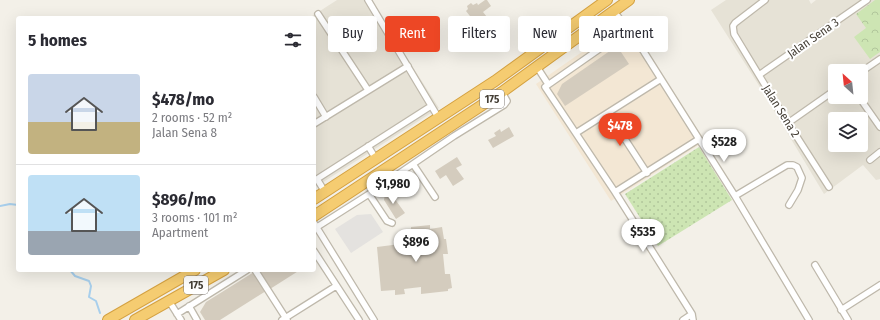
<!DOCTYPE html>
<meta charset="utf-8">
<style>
body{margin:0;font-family:"Fira Sans Condensed",sans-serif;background:#f7f7f7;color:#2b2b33;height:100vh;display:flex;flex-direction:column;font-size:15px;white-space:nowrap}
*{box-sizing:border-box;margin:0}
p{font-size:13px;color:#7c7c81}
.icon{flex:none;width:22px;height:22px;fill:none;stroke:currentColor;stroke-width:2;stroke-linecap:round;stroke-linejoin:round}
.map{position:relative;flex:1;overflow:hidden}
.details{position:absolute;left:16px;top:16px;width:300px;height:256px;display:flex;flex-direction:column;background:#fff;border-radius:4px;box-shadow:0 4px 16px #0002}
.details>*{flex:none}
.guide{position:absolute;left:328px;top:16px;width:380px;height:36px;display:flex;gap:8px}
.needle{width:26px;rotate:333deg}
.fabs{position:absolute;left:828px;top:64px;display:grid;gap:8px}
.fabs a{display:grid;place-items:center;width:40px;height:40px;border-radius:4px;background:#fff;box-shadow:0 4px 16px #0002;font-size:20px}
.price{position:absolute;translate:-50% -34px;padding:0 9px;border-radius:14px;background:#fff;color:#222;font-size:13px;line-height:26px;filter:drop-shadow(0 1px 2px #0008)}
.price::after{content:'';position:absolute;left:50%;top:24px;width:12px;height:9px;margin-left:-6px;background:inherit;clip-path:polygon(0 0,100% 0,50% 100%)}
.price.on{background:#ed4725;color:#fff}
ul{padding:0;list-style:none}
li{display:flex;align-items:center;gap:12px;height:100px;padding:0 12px}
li+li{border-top:1px solid #e1e1e2}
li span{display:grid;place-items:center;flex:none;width:112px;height:80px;border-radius:4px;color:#555}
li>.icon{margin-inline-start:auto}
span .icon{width:48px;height:48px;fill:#fffc;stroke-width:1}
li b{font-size:17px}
h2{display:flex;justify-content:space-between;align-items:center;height:48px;padding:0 12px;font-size:17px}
.pill{padding:0 14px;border-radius:4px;background:#fff;box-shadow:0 4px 16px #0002;font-size:14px;line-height:36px}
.pill.on{background:#ed4725;color:#fff}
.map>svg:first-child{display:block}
.residential{fill:#e6e2d6;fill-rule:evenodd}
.commercial{fill:#f3e7d4}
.grass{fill:url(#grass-dots)}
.park{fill:url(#park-crowns)}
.parking{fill:#e4e2df}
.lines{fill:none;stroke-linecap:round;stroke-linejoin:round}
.stream{stroke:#a8cfec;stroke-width:2}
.building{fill:#d4ccbe}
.street-casing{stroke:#beb8ab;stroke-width:8}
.highway-casing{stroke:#d4a141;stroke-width:12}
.street{stroke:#fff;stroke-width:5.5}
.highway{stroke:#f5cc71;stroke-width:10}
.labels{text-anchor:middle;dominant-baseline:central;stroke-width:4;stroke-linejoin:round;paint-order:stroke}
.shield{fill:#fff;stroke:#7e7973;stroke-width:1}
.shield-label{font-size:11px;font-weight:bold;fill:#464037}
.street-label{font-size:12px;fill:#464037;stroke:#fff}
</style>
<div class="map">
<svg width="880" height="320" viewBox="0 0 880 320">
<defs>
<pattern id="grass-dots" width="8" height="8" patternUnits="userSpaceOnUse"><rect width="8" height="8" fill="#cde5b3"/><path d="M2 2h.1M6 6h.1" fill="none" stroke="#b1c69b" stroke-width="1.8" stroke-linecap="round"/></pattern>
<pattern id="park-crowns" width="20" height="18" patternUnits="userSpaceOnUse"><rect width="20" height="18" fill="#cde5b3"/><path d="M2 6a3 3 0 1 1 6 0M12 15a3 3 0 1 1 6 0" fill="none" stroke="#b1c69b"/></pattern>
</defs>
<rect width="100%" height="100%" fill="#f3f0e8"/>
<path class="residential" d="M337 0H370L439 108 314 188V18H309Z
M726 0H809L811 4 816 0H880V179L876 180 863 165 824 194 758 84 711 10ZM835 71H861V97H835ZM835 119H861V145H835Z"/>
<path class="commercial" d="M628 20 705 141 611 201 536 84Z"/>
<path class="grass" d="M699 147 732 200 658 246 625 194Z"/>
<path class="park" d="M875 0H880V52L870 59 854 37 866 28 856 14Z"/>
<path class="parking" d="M371 214 383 232 351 253 335 229 357 215Z"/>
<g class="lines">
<path class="stream" d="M0 206 10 204 18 205
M70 270 75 276 89 281 91 286 89 297 96 301 100 313"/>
</g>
<path class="building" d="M485 0H487L491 6 483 12 487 17 478 23 475 19 473 20 466 11 468 9 467 6 471 3 473 5 477 3 478 5Z
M617 46 629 64 565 106 557 94 562 84Z
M509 127 514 136 493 148 488 140 496 136 494 133 500 129 501 132Z
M457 157 462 165 456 168 464 179 453 186 446 175 440 179 435 171Z
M389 191 405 213 396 219 384 200 385 194Z
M430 225V229L442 227 444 239H446L448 254H443L445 274H450L452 288 448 289V291L421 294V287L404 289 405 294 395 295V290L381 291 377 247 400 244 401 250 412 249V240L405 241 404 230 411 229V227Z
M258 270H300L270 289Z
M254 272 266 291 220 320H205L200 312 206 302Z"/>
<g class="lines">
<defs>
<path id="street" d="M368 0 438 117
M765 0 735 23 733 26 734 34 788 123 829 187
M614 11 644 52 735 196 809 320
M318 14 368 90
M628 29 545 87 615 192 692 314 693 320
M537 67 548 84
M861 72 880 59
M759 75 867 0
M314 97 326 117
M859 97 880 127
M608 113 647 173
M788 123 835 90
M314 124 408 66
M576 133 661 79
M368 146 376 159
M870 160 880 152
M413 164 435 197
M325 192 317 179 431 106
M615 192 699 139
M369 194 387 221 392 223
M735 196 787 165H793L797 167 802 178 798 190 789 205
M314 223 374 320
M314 229 369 194 454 136 504 105 507 101 502 92
M314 251 359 320
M815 265 848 320
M255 270 287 320
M169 301 181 320
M189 306 197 320
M841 310 880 285
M177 314 247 270
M282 320 336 286
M683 320 692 314"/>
<path id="highway" d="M314 199 495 81 607 0
M314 216 502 92 629 0
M108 320 195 270
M135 320 224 270"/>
</defs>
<use href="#street" class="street-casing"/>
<use href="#highway" class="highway-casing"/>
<use href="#street" class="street"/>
<use href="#highway" class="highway"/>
</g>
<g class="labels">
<g class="shield">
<rect x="480" y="90" width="24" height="18" rx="3"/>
<rect x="184" y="276" width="24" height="18" rx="3"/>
</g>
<g class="shield-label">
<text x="492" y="99">175</text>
<text x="196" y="285">175</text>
</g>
<g class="street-label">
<text transform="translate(813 38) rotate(-35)">Jalan Sena 3</text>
<text transform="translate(781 111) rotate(58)">Jalan Sena 2</text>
</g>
</g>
</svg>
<div class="fabs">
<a><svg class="needle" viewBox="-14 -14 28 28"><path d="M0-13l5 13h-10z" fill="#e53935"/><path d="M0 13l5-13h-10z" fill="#7c7c81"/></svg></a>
<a><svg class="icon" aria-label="layers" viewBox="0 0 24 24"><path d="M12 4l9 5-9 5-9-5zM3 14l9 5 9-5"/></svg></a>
</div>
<b class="price on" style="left:620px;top:147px">$478</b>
<b class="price" style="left:724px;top:163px">$528</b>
<b class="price" style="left:393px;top:205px">$1,980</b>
<b class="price" style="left:643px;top:253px">$535</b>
<b class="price" style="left:416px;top:263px">$896</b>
<div class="guide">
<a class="pill">Buy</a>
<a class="pill on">Rent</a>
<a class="pill">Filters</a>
<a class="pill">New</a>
<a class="pill">Apartment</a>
</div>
<section class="details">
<h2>5 homes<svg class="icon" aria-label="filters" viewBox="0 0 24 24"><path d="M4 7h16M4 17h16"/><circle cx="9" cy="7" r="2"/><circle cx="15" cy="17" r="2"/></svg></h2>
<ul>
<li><span style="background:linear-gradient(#c9d6e8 60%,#c2b280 0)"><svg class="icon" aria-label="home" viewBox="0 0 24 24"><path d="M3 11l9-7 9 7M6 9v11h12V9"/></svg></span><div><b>$478/mo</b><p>2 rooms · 52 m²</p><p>Jalan Sena 8</p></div></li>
<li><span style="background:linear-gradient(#bfe0f5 70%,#9aa5b1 0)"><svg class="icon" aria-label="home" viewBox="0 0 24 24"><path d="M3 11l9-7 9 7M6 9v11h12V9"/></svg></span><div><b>$896/mo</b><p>3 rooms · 101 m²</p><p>Apartment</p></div></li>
</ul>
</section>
</div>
